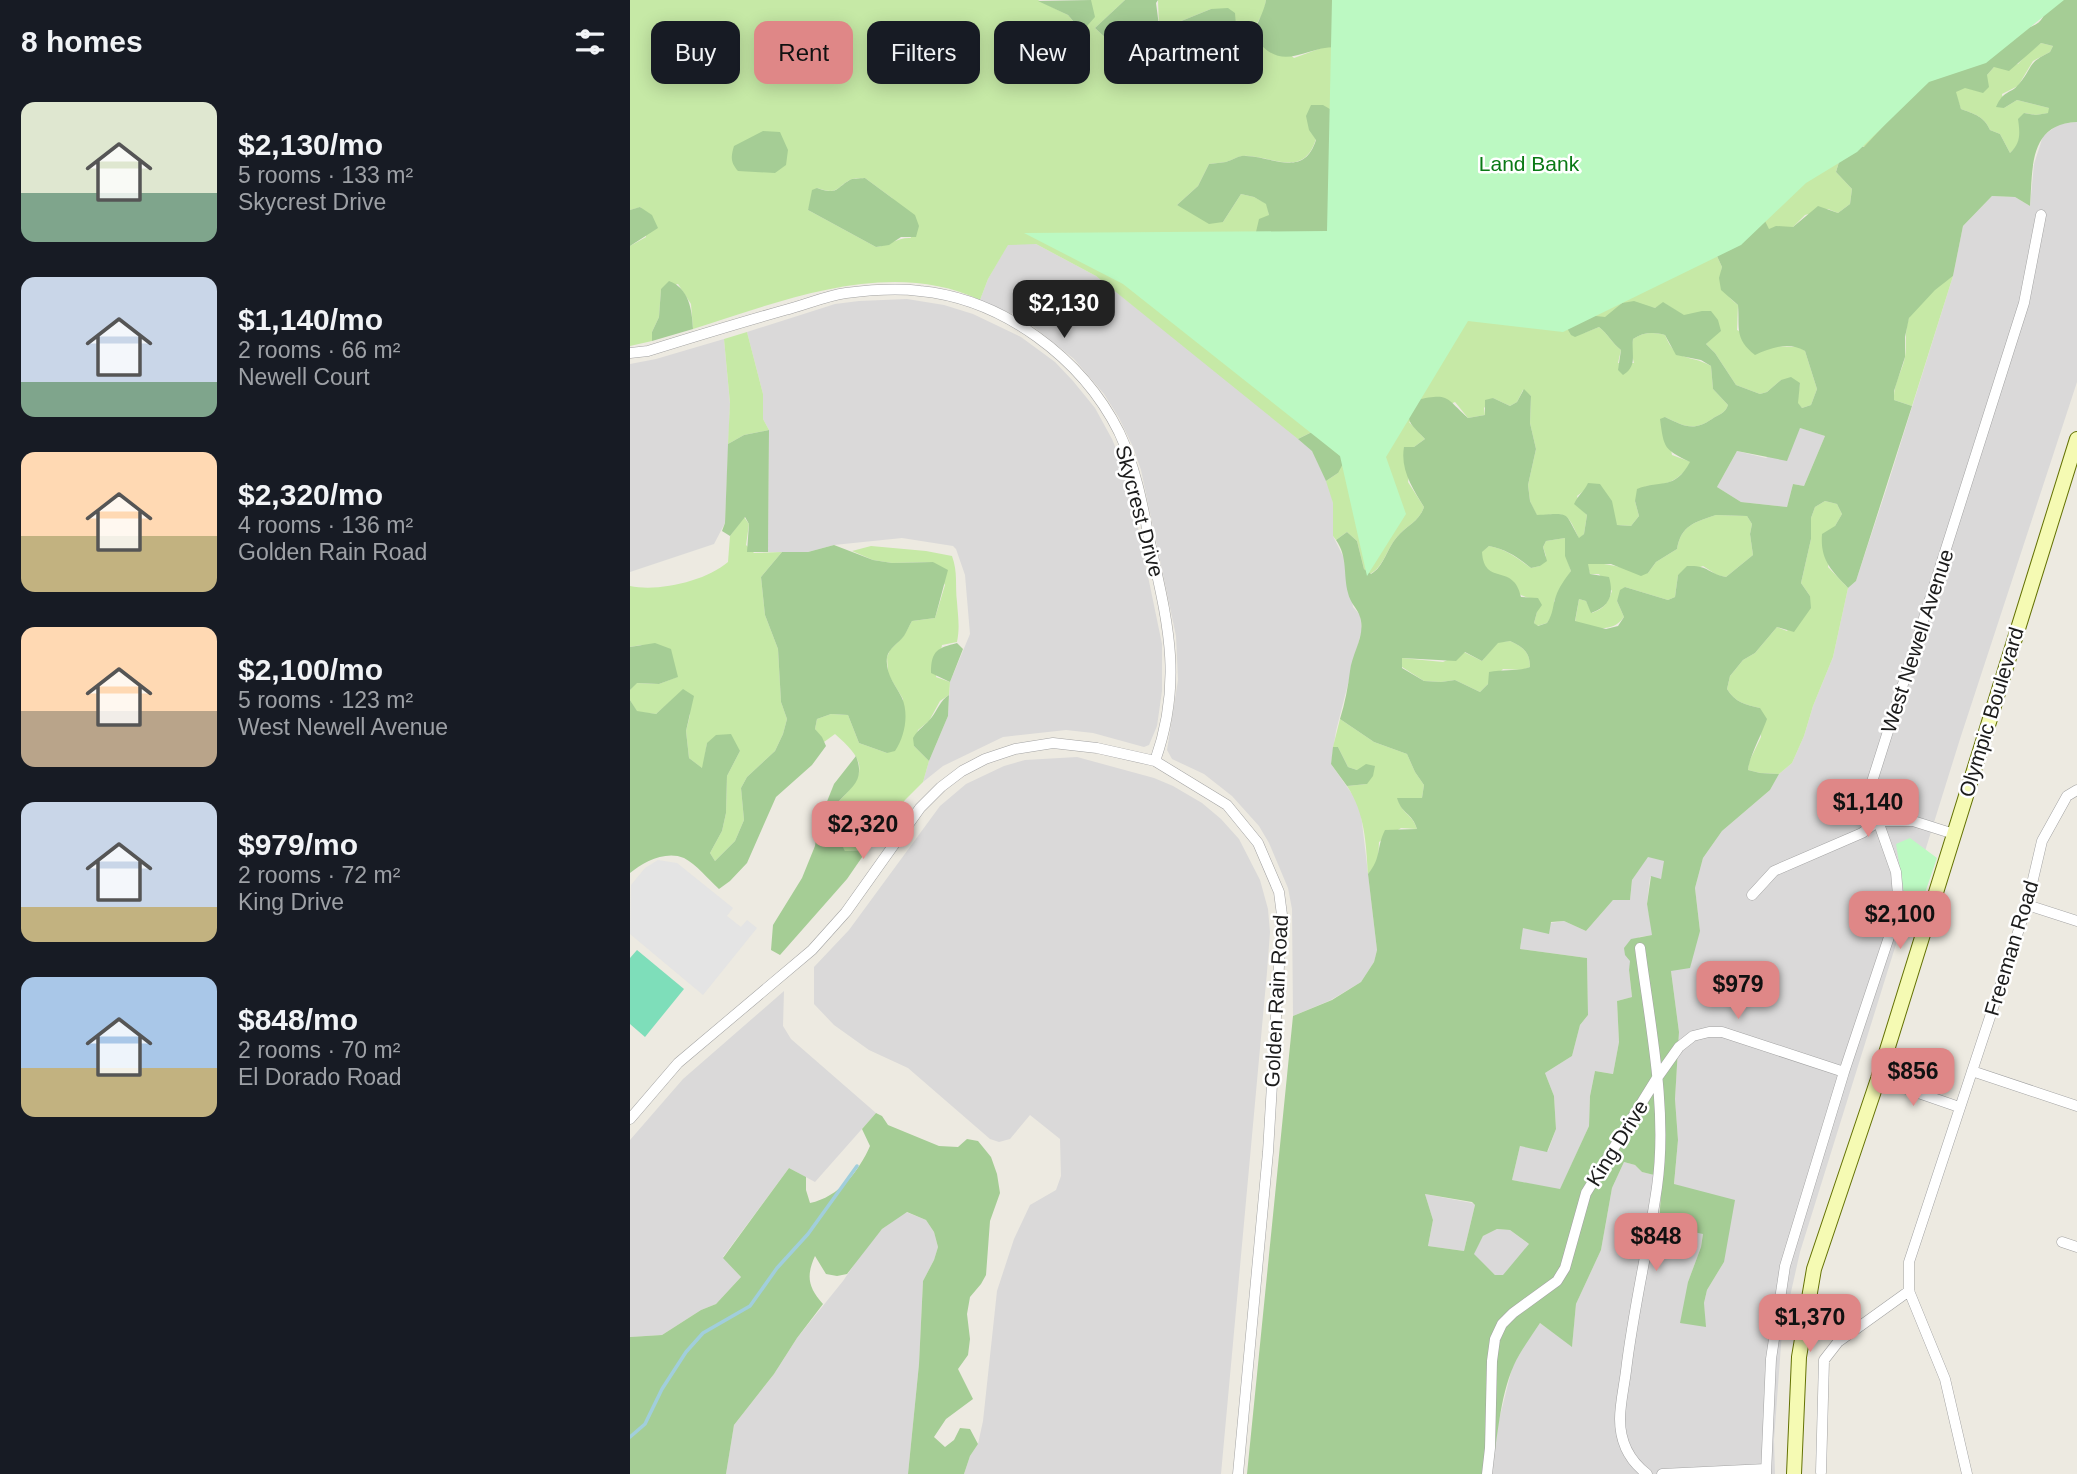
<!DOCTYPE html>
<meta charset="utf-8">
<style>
body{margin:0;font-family:Arial,sans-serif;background:#20242c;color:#f1f3f6;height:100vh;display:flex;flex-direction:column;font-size:26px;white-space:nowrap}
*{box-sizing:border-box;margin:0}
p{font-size:23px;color:#9ea1a6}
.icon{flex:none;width:38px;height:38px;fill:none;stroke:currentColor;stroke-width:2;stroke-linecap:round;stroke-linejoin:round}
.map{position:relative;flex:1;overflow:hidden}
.panel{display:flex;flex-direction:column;background:#171b24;width:630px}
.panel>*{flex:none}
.banner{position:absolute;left:21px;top:21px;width:665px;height:63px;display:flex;gap:14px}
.price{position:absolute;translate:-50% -60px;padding:0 16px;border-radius:14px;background:#df8787;color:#111;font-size:23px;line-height:46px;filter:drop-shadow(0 2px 4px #0008)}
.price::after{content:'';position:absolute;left:50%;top:42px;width:21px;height:16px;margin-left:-10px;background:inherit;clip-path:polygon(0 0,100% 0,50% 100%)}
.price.current{background:#222;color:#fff}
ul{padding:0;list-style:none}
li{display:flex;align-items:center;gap:21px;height:175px;padding:0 21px}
li span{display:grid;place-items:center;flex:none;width:196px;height:140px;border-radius:14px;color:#555}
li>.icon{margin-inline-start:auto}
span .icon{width:84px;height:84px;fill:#fffc;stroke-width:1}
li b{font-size:30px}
h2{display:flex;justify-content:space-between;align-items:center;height:84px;padding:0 21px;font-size:30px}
.chip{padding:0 24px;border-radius:14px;background:#171b24;box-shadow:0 4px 18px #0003;font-size:24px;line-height:63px}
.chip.current{background:#df8787;color:#111}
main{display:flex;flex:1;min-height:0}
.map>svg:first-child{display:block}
.residential{fill:#dad9d9}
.grass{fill:#c6e9a6;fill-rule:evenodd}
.forest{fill:#a5cd95;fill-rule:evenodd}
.park{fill:#bcf9c2}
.pitch{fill:#7edeba}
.parking{fill:#e4e4e4}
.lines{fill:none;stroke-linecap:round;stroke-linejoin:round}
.stream{stroke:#a1cedc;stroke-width:3.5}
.minor-casing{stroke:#a3a3a3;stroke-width:11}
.secondary-casing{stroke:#647204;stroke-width:16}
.minor{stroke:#fff;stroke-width:10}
.secondary{stroke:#f5fab3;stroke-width:14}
.labels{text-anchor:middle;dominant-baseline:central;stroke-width:5;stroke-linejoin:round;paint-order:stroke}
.park-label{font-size:21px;fill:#0a7915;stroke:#fff}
.street-label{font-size:21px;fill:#1c1c1c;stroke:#fff}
</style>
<main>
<section class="panel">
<h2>8 homes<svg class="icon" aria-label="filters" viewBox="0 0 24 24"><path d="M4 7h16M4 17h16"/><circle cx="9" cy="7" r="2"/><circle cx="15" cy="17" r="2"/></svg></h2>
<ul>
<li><span style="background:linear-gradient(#dfe7d0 65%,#7fa58c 0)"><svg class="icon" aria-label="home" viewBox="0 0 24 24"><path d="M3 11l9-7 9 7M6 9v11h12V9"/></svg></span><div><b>$2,130/mo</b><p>5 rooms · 133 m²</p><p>Skycrest Drive</p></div></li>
<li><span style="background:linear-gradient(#c9d6e8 75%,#7fa58c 0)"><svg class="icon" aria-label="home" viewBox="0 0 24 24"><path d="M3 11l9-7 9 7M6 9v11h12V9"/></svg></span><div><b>$1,140/mo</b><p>2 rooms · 66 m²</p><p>Newell Court</p></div></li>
<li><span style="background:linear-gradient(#ffd9b3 60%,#c2b280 0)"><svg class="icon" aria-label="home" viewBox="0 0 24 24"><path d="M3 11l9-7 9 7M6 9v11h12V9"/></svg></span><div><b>$2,320/mo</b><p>4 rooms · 136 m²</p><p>Golden Rain Road</p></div></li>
<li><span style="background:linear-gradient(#ffd9b3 60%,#b9a48a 0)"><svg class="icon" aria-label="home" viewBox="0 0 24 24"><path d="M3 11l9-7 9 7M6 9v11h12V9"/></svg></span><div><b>$2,100/mo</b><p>5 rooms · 123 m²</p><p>West Newell Avenue</p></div></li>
<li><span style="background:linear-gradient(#c9d6e8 75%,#c2b280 0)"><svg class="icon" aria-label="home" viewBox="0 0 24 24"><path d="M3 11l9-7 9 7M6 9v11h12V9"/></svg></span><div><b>$979/mo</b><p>2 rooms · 72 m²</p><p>King Drive</p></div></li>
<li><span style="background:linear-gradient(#a9c7e8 65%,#c2b280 0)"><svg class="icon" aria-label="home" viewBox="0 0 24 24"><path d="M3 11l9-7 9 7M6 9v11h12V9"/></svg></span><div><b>$848/mo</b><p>2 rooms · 70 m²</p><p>El Dorado Road</p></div></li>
</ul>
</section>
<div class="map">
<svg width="1447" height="1474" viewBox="0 0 1447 1474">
<rect width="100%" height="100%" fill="#edeae1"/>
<path class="residential" d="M1447 122V382L1330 739 1170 1252 1152 1332 1144 1440 1145 1474H862L868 1424 882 1368 894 1346 910 1323 942 1346 946 1304 971 1250 982 1188 994 1162 1005 1165 1012 1172 1032 1177 1029 1213 1073 1234 1071 1247 1058 1282 1075 1327 1074 1303 1077 1290 1094 1262 1044 1185 1048 1140 1045 1099 1049 1032 1041 971 1070 931 1065 888 1073 858 1092 831 1140 790 1149 774 1162 763 1174 736 1183 706 1203 657 1218 588 1226 581 1257 487 1323 276 1333 226 1362 196 1385 197 1400 206 1404 164 1413 136 1429 124Z
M398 243 406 244 466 276 625 402 682 450 701 491 703 503V536L714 558 723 607 730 615 732 629 706 731 701 764 727 801 731 814 747 950 744 962 731 982 701 1000 663 1016 662 909 658 888 639 843 629 826 602 796 574 774 542 759 537 750 548 680 546 636 511 470 503 447 489 418 474 394 444 359 394 319 350 300 358 279 378 244Z
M277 299 314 305 343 314 391 337 425 362 443 381 465 408 482 439 492 463 502 499 532 644V691L527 726 519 745 514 747 463 733 436 730 373 737 313 766 293 782 299 761 318 716 320 682 340 634 335 575 326 549 323 546 272 538 204 545 178 552H138L139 430 133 419V394L117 332 205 304 229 301Z
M94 339 100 404 95 523 84 544 0 572V364L26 359Z
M1170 428 1195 436 1174 486 1163 484 1157 507 1111 502 1087 487 1107 451 1136 458Z
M447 757 524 778 543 786 572 803 591 819 609 839 630 880 638 909 640 932 637 972 591 1474H334L340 1456 348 1444 353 1421 367 1291 384 1239 400 1205 426 1190 431 1176 430 1139 400 1115 380 1139 369 1142 360 1139 278 1068 239 1050 204 1025 184 1004V967L219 930 310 806 336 784 374 766 395 760Z
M1018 856 1035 860 1031 880 1020 877 1017 904 1023 935 1009 937 999 970 1002 997 987 1001 989 1042 983 1074 965 1071 960 1096 959 1126 930 1190 882 1180 890 1146 918 1151 926 1129 924 1096 915 1073 942 1056 950 1025 958 1015 957 958 890 949 893 927 934 921 956 931 983 900H1000L1002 880Z
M154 991 153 1026 161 1039 246 1113 185 1182 159 1168 93 1257 111 1277 86 1304 71 1310 32 1335 0 1337V1140L53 1079Z
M795 1194 842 1203 845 1205 834 1251 798 1246 803 1220Z
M276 1212 296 1220 304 1232 308 1247 304 1260 293 1281 289 1364 278 1474H96L104 1425 144 1374 167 1338 213 1281 234 1250 252 1229Z
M867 1229 880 1230 900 1245 874 1275H865L843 1254 853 1236Z"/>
<path class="grass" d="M0 0H408L438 15 444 22 461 3V0H495L465 28 491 52 560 36 584 39 581 9 539 26H529L528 0H636L634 11 626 25 664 58 694 47H707L1258 121 1235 147 1224 144 1209 162 1206 172 1222 189 1220 204 1208 213 1198 209 1175 215 1163 227 1087 256 1092 267C1088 283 1095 295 1108 305L1107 330 1143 346 1169 347 1175 351 1187 389 1181 405 1172 408 1167 403 1170 383 1151 380 1137 392 1130 394 1106 385 1085 353 1076 344 1084 335 1034 303 1025 308 992 303 982 314 954 333 969 327C978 334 982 343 991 350L988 363H1004L1001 351 1003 339C1014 332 1023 332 1035 335 1047 364 1058 353 1081 366L1083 389 1098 405C1095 414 1089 414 1082 419 1063 432 1054 426 1035 417L1042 455 1061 462C1049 481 1038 485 1016 486L1005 501 1009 516 1001 526 987 525 955 490 947 496 951 509 957 515 954 534 949 539C937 511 936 513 907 516L900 501 898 485 906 449 900 423 901 396 893 390 887 402 880 406 863 398 854 408 855 415 838 418 825 402 779 422 795 439 784 447 778 482 794 507C790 521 776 526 767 537 757 548 754 567 740 574L734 569 727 541 717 532 706 540 703 536V503L696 481 708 473 682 432 668 439 466 276 406 244 378 245 358 279 350 300C259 257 152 301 63 329L61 304 48 284 31 289 29 317 22 332V341L0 346V246L16 237 11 207 0 210ZM679 130 766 235 639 215 637 204 624 197 611 194 593 222 547 205 568 186 579 164C585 163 591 163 596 162 603 160 609 155 617 156 644 157 674 178 686 139ZM235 178 262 198 281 238C268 237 260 245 246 247L178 210 187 188C210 196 206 186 222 179 226 178 231 179 235 178Z
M1411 43 1423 46 1420 52 1403 61 1388 86 1372 94 1374 108 1387 100 1419 108V113L1406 115 1394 113 1388 145 1380 153 1370 134 1360 130C1354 116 1344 114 1331 109L1325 92 1357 75 1364 67 1388 64 1398 53Z
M1323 276 1282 406 1264 400C1263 384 1272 372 1275 357 1277 345 1274 331 1279 318 1287 302 1308 286 1323 276Z
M117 332 133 394V419L139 430 114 435 98 444 100 403 94 339Z
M1195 501 1207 504 1212 514 1205 526 1198 567 1218 588 1203 657 1183 706 1174 736 1162 763 1149 774 1130 773 1118 770 1119 762 1131 737 1130 708C1115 705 1105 702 1097 689L1100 676 1113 660 1125 653 1147 627 1157 631 1180 596 1171 583 1181 539V518L1185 507Z
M1086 515 1117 516 1122 524 1120 534 1123 555 1096 577 1087 575 1073 566 1048 575 1045 597 1038 600 995 587 987 601 994 617C982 634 962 628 945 622L949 599 956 601 962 613C974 609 978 602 982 591L969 574H960L957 564C979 561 997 571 1018 573L1026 562 1047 549C1051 525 1065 522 1086 515Z
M114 517 119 524 116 545 124 553 152 552 131 577 135 615 148 649 151 702 157 719 153 734 145 751 117 777 111 788 114 820 105 841 85 861 80 853 92 831 96 813 97 776 110 751 77 743 73 769 59 758 56 731 60 715 53 690 26 714 7 712 0 700V690L6 683 29 684 47 677 11 645 0 647V586C29 592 76 581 98 562L100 536Z
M935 538 936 556 941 571 924 601V612L917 623 907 626 904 623 907 612 900 598C890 597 857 575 852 564 851 561 852 556 851 552L859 546C876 549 887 558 901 568L910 566 916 556 913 547 916 541Z
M241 546 296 551 322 556C328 572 325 586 327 602 328 617 330 627 327 642L312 645 306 677 320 682 319 695 310 701 299 721 288 730 284 746 299 761 293 782 275 800 237 850 215 851 211 844 208 802C238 773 236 761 205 734L194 742 185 729 187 719 201 714 218 715 229 743 257 753 273 699 258 674 257 657 260 650 273 637 282 621 305 618 315 585 303 562 262 563 243 560 222 551Z
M880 641C893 647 900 652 900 667L892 670 873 669 850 692 825 680 811 682 794 681 772 667V658L813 662 834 652 852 661 868 642Z
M710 719 744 742 777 754 785 772 794 785 792 798 768 799C772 815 782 813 787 829L771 828 749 842 748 862 738 874C736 843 735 813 717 786L737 784 727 770 718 767 708 747H703Z"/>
<path class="forest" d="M461 0 465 17 457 26 444 22 438 15 408 1Z
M495 0H528L526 3 529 26H539L581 9 598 8 605 13 606 26 596 37 584 39 560 36 491 52 465 28Z
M636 0H803L707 47C673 46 652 76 624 36 626 23 634 13 636 0Z
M1262 0 1392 29C1412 25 1414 19 1418 0H1447V122C1398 124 1403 169 1400 206L1385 197 1362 196 1333 226 1323 276 1305 290 1279 318 1275 337V357L1264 391V400L1282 406 1226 581 1218 588C1201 570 1190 560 1192 534L1205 526 1212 514 1207 504 1195 501 1185 507 1181 518V539L1171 583 1180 596 1181 608 1164 632 1147 627 1125 653 1113 660 1100 676 1097 689C1105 702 1115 705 1130 708L1137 719C1132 734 1119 757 1118 770L1130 773 1149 774 1140 790 1092 831 1073 858 1065 888 1070 931 1060 968 1041 971 1049 1032 1045 1099 1048 1140 1044 1184 1105 1200 1094 1262 1077 1290 1074 1303 1076 1327 1050 1323 1058 1282 1071 1247 1073 1234 1029 1225 1032 1177 1012 1172 1005 1165 994 1162 982 1188 971 1250 946 1304 942 1347 910 1323C901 1337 891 1350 884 1365 869 1398 868 1440 861 1474H617L663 1016 702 1000 731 982 744 962 747 950 738 874C752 857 746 848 755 830L787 829C782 812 772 815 767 798H792L794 785 785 772 777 754 744 742 710 719C715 703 718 687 720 671 722 653 736 635 730 617 728 609 720 603 718 593 713 574 718 557 706 540L717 532 727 541 734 569 741 574C754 567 757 548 767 537 776 526 790 521 794 507 783 489 770 470 774 447H784L795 439C780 423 773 421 785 400 820 393 814 396 838 418L855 415V400L863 398 880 406 887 402 894 389 901 396 900 423 906 449 898 485 900 501 907 515C941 513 934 511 949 538L954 534 957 515 944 504C948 495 954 492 958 483L970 484 982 501 987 525 1001 526 1009 516 1005 501 1007 489C1032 479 1044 491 1060 462 1034 449 1034 449 1030 419L1035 417C1054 426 1063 432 1082 419 1089 414 1095 414 1098 405L1083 389 1081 366 1071 360 1046 355 1035 335C1023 332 1014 332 1003 339 1001 354 1008 366 993 375L988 370 991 350C982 343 978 334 969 327L945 337 941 335 934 323 957 315 975 317 992 303 1004 301 1025 308 1033 302 1054 315 1072 311H1081L1088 320 1091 331 1076 344 1085 353 1106 385 1130 394 1137 392 1151 380 1161 377 1170 383 1168 403 1172 408 1181 405 1187 389 1175 351C1159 341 1140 348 1125 355 1104 338 1110 329 1108 305L1091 290 1089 278 1092 267 1087 256 1134 219 1139 229 1146 226 1163 227 1188 206 1208 213 1220 204 1222 189 1206 172 1209 162 1224 144 1234 147 1258 121ZM1411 43 1423 46 1420 52C1396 64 1404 66 1389 84 1380 95 1374 89 1366 107L1374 108 1387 100 1419 108 1418 113 1406 115 1394 113 1388 119C1390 133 1391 143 1380 153L1370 134 1360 130C1354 116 1344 114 1331 109L1326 92 1335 88 1353 93 1359 87 1357 75 1364 67 1379 71ZM1170 428 1195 436 1174 486 1163 484 1157 507 1111 502 1087 487 1107 451 1157 461ZM1086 515 1117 516 1122 524 1120 534 1123 555 1096 577C1077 573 1079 565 1057 566L1048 575 1045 597 1038 600 995 587 990 590 987 601 994 617 988 626 976 629 945 621 949 599 956 601 961 613C980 606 984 595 979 577L960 574 958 564H981L1011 576 1018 573 1026 562 1047 549C1051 525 1065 522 1086 515ZM935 538V556L941 571C935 579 929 587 926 596 922 607 924 612 917 623L908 626 904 623 907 612 912 605 908 598 891 597C884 562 854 587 852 552L859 546C876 549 887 557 901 568L910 566 917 561 913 547 916 541ZM880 641C893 647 900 652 900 667 887 672 873 669 859 672L858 684 850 692 825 680 811 682 794 681 772 668V658L826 661 835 652 852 661 868 643ZM1018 857 1034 861 1031 879 1021 876 1017 904 1022 935 1001 939 994 948 995 955 1000 961 999 970 1002 997 987 1001 989 1042 983 1074 965 1071 960 1096 959 1126 930 1189 882 1180 890 1146 917 1152 926 1129 924 1096 915 1073 942 1056 950 1025 958 1015 957 958 890 949 893 928 919 934 921 922 934 921 956 931 983 900H1000L1002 880ZM795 1194 842 1202 845 1205 834 1251 798 1246 803 1220ZM867 1229 880 1230 899 1244 873 1275H865L844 1254 853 1236Z
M681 105H693L705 112 785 233 626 232 629 219 639 215 636 204 624 197 611 194 593 222 579 224 547 205 568 186 579 164C585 163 591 163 596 162 603 160 609 155 616 156 644 157 674 178 686 140L679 130 676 116Z
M133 131 150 132 158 150 156 165 145 173 108 171C100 162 101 156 104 146Z
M235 178 285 215 289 226 286 237H271L259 245 246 247 178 210 182 190 187 188C210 196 205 187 222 179 223 179 234 178 235 178Z
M10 207 22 215 28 228 0 246V210Z
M39 281C59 288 62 310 63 329L22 341V332L29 317 31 289Z
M139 430 138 552H117L119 524 115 517 100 536 92 531 95 523 98 444 114 435Z
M682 432 715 460 708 473 696 481 682 451 668 439Z
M204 545 243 560 262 563 303 562 318 570 305 618 282 621C279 626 277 631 274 636 269 643 259 648 257 657 255 674 265 684 272 698 279 714 275 736 265 751L257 753 229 743 218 715 201 714 187 719 185 729 192 737 196 746 182 765 146 797 117 863 100 881 89 889C78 879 66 864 54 858 36 850 13 862 0 873V700L7 711 26 714 53 689 64 696 56 731 59 758 72 768 77 743 86 735 101 734 110 751 97 776 96 813 92 831 80 853 85 861 105 841 114 820 111 788 117 777 145 751 153 734 157 719 151 702 148 649 135 615 131 577 152 552H178Z
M25 643 41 649 48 677 29 684 7 683 0 690V647Z
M327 643 333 649 320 682 301 673C301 650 308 648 327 643Z
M319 695 318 716 299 761 284 746 283 738C288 729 296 725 302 717 308 709 310 701 319 695Z
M703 747H708L718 767 727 770 736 764 745 766 743 776 737 784 717 786 701 764Z
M226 756C235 780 223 786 208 802L211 843 215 851 237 850 217 879 150 955 141 950 143 925 172 878 185 846 188 824 204 784Z
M246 1113 252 1116 258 1125 309 1146 328 1147 337 1139 348 1141 361 1157 367 1174 370 1193 360 1221 356 1275 351 1284 340 1297 337 1314 340 1339 338 1355 328 1369 343 1399 316 1419 304 1437 315 1447 324 1440 330 1428 340 1429 348 1444 340 1456 334 1474H278L289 1364 293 1281 304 1260 308 1247 304 1232 296 1220 277 1212 252 1229 217 1274 207 1276 196 1274 185 1256C176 1276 178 1287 193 1304L167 1338 144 1374 104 1425 96 1474H0V1337L32 1335 71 1310 86 1304 111 1277 93 1258 159 1168 176 1177V1190L180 1203C209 1197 229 1171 240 1146L232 1129Z"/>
<path class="park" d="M702 0H1434L1356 63 1299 82 1227 152 1176 183 1111 245 933 332 838 321 756 457 776 514 737 576 710 456 493 284 394 233 697 231Z
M1280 838 1307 858 1287 916 1277 911 1266 844Z"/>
<path class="pitch" d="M7 950 54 989 15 1037 0 1024V958Z"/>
<path class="parking" d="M28 860 47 863 103 908 97 916 111 927 117 920 127 928 73 995 0 934 1 885 15 868Z"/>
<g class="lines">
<path class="stream" d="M0 1437 15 1424 32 1389 56 1352 73 1333 120 1306 147 1268 178 1234 227 1166"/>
<defs>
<path id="minor" d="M0 353 18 351C63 337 109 323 155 310 175 305 195 296 216 293 240 290 266 288 290 291 373 299 452 358 489 432 505 466 512 502 519 538 537 620 554 679 525 761
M1122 895 1144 871 1232 833 1248 821H1283L1324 834
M1397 905 1447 921
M1010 948C1020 1025 1038 1110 1027 1187 1018 1249 1003 1310 996 1371 994 1387 990 1404 990 1419 990 1442 1000 1461 1017 1474
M1342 1071 1447 1106
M1248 1079 1329 1107
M0 1119 48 1063 182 950 216 912 290 808 311 787 332 771 355 759 385 749 423 743 467 748 525 761 597 805 628 843 649 892 652 915 638 1152 608 1474
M1432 1242 1447 1247
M1191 1472 1194 1360 1208 1342 1279 1291
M857 1474 860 1448 862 1361 865 1339 872 1324 883 1313 927 1281 935 1268 956 1193 1027 1078 1049 1047 1063 1036 1079 1032H1092L1214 1072
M1032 1474 1136 1469
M1136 1474 1141 1359 1155 1266 1214 1072 1269 907 1266 872 1248 821 1238 801 1240 788 1394 303 1411 215
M1337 1474 1315 1379 1279 1291V1262L1397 905 1412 841 1437 796 1447 790"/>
<path id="secondary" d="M1164 1474 1169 1357 1184 1269 1248 1079 1447 439"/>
</defs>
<use href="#minor" class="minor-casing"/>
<use href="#secondary" class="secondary-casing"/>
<use href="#minor" class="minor"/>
<use href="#secondary" class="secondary"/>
</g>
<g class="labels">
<g class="park-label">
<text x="899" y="163">Land Bank</text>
</g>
<g class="street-label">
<text transform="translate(510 511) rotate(75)">Skycrest Drive</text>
<text transform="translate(1287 641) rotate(-72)">West Newell Avenue</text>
<text transform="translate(1361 712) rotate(-73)">Olympic Boulevard</text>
<text transform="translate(1381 948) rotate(-73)">Freeman Road</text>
<text transform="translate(646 1001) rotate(-87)">Golden Rain Road</text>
<text transform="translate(987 1143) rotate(-58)">King Drive</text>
</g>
</g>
</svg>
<b class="price current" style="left:434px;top:340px">$2,130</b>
<b class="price" style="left:1238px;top:839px">$1,140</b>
<b class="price" style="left:233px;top:861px">$2,320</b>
<b class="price" style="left:1270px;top:951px">$2,100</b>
<b class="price" style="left:1108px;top:1021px">$979</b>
<b class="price" style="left:1283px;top:1108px">$856</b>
<b class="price" style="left:1026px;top:1273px">$848</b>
<b class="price" style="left:1180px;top:1354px">$1,370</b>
<div class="banner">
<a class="chip">Buy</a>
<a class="chip current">Rent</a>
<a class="chip">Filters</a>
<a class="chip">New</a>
<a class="chip">Apartment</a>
</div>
</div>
</main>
